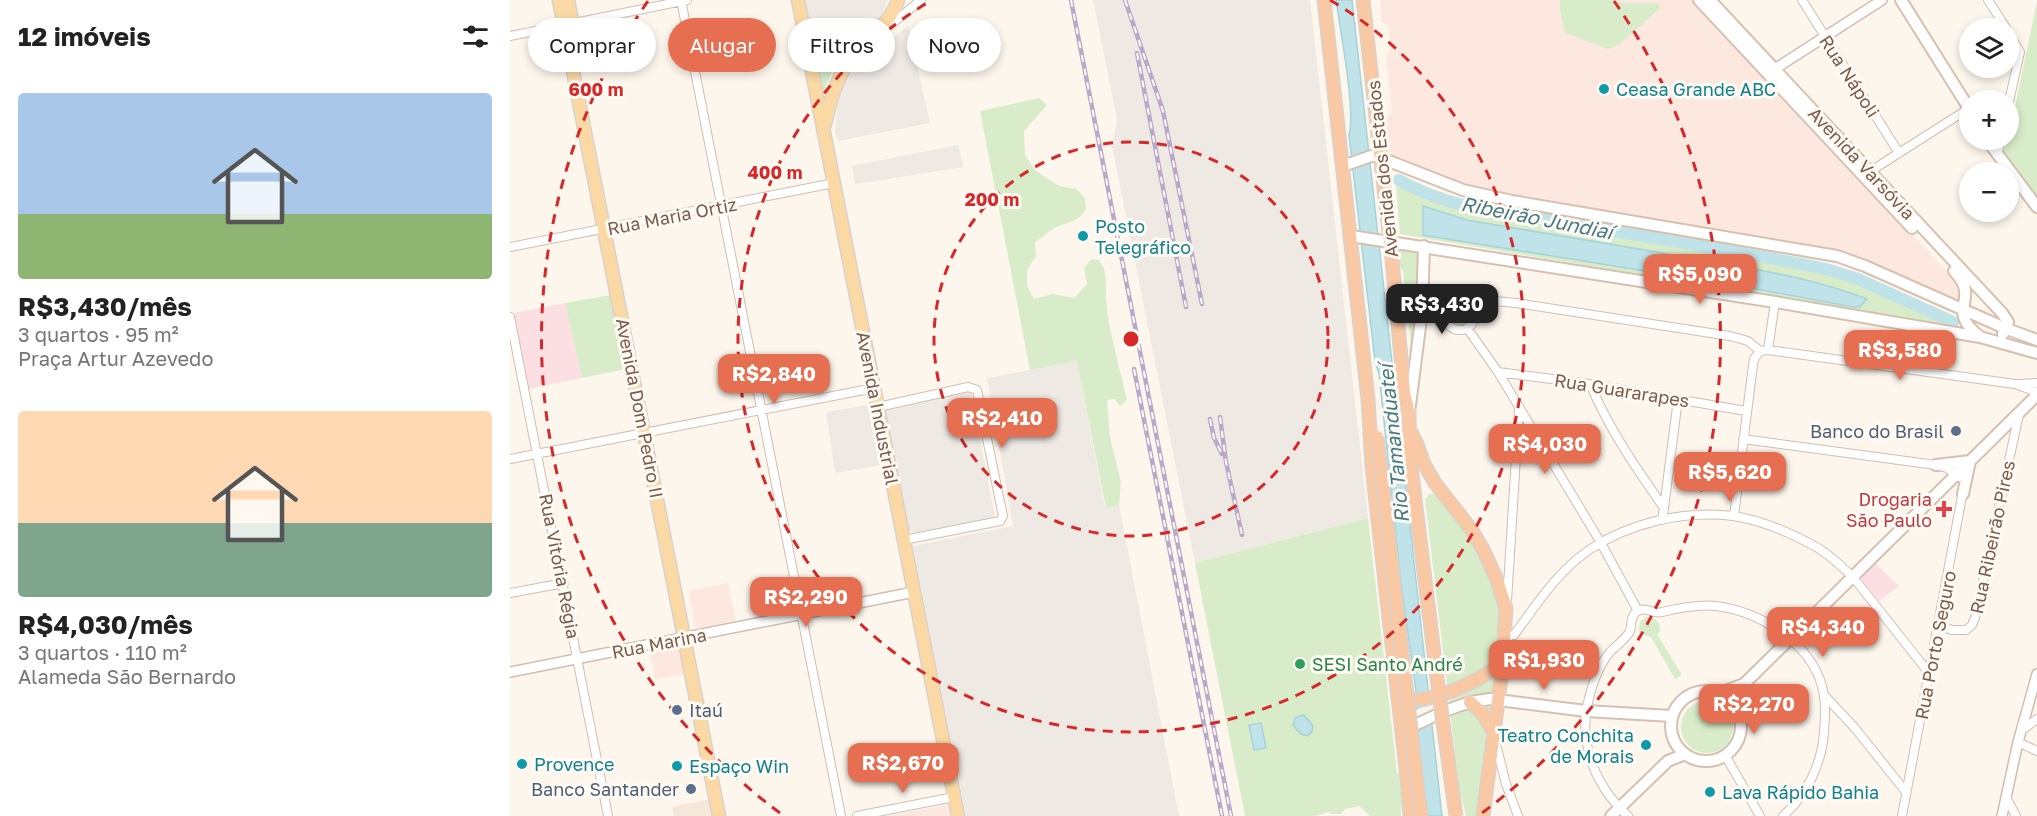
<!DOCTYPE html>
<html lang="pt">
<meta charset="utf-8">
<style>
body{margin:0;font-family:"Golos Text",sans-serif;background:#f6f6f6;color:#222;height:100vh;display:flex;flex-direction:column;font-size:22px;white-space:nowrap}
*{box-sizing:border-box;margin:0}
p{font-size:20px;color:#767676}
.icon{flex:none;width:33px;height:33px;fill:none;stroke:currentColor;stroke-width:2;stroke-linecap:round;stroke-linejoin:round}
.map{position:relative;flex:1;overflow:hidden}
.details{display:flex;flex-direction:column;background:#fff;width:510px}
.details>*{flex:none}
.banner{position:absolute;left:18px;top:18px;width:570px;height:54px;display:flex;gap:12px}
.fabs{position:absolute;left:1449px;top:18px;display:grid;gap:12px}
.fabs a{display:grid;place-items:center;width:60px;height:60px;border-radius:50%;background:#fff;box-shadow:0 3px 9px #0003;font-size:30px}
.price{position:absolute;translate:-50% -51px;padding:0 14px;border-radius:12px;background:#e76f51;color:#fff;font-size:20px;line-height:39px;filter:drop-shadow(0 2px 3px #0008)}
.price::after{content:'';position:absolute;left:50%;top:36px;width:18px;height:14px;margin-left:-9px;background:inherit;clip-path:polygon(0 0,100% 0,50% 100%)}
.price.selected{background:#222;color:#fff}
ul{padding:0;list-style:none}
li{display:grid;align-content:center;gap:12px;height:318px;padding:0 18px}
li span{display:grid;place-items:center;height:186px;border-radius:6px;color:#555}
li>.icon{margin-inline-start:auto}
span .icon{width:108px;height:108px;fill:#fffc;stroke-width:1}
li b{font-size:26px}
h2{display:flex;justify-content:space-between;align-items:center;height:72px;padding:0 18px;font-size:26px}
.pill{padding:0 21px;border-radius:27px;background:#fff;box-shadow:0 3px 9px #0003;font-size:21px;line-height:54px}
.pill.selected{background:#e76f51;color:#fff}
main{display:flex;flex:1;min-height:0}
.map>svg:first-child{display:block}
.residential{fill:#f5e8da}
.commercial{fill:#fde8e0}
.industrial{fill:#efe9e4}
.medical{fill:#fbdfe3}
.green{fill:#d8ecc9}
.water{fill:#bfe3e8;stroke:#a5d3da;stroke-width:1.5}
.pier{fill:#fdf6ec}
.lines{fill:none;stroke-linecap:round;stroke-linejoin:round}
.river{stroke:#bfe3e8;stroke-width:12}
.minor-casing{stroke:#d1beb0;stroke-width:10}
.tertiary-casing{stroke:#d1beb0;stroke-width:12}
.secondary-casing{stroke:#d6c0b0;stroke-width:14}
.primary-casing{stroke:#dad1cd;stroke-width:15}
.trunk-casing{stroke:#dad1cd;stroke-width:15}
.minor{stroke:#fff;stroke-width:8}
.tertiary{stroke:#fff;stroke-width:9}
.secondary{stroke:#fff;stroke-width:10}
.primary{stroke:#fbd9a5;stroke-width:12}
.trunk{stroke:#f9c8a4;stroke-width:12}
.rail-casing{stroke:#b9a8c9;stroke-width:4.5}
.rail{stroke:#fffaf3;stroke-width:2;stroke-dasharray:7;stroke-linecap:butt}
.trunk-bridge-casing{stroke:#dad1cd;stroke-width:15;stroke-linecap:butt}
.trunk-bridge{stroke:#f9c8a4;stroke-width:12}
.ring{fill:none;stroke:#d62828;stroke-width:3;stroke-dasharray:10 8}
.culture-dot{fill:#0f9aa8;stroke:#fffaf3;stroke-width:2}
.service-dot{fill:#5c6f8a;stroke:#fffaf3;stroke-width:2}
.health-dot{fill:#e0444e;stroke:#fffaf3;stroke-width:2}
.leisure-dot{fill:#2e9e5b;stroke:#fffaf3;stroke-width:2}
.labels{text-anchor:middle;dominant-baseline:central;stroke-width:6;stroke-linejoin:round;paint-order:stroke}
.street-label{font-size:18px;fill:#7a5c4d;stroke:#fffaf3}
.culture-label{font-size:18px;fill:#0d838f;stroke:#fffaf3;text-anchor:start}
.service-label{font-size:18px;fill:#4e5e75;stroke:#fffaf3;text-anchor:end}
.health-label{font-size:18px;fill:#be3a42;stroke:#fffaf3;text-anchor:end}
.leisure-label{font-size:18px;fill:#27864d;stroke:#fffaf3;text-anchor:start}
.water-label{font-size:20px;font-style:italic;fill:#437c86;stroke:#fffaf3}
.centre{fill:#d62828;stroke:#fffaf3;stroke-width:3}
.ring-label{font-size:18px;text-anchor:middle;font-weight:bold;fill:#d62828;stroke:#fffaf3;stroke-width:6;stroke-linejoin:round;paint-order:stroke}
</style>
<main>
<section class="details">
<h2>12 imóveis<svg class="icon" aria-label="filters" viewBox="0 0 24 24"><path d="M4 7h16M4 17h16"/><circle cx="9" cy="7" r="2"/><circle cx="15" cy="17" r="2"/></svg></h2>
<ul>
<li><span style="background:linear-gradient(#a9c7e8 65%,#8fb573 0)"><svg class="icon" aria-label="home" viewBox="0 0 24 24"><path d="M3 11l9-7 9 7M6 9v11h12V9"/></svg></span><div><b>R$3,430/mês</b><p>3 quartos · 95 m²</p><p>Praça Artur Azevedo</p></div></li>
<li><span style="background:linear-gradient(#ffd9b3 60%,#7fa58c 0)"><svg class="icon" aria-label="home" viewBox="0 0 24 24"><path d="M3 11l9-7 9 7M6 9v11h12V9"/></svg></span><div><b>R$4,030/mês</b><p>3 quartos · 110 m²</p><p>Alameda São Bernardo</p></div></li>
</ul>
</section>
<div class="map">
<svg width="1527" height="816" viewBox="0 0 1527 816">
<rect width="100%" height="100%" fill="#fdf6ec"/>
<path class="residential" d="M200 799 203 816H164L162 807Z"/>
<path class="commercial" d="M870 0H1182L1448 283 1450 293 1448 297 1440 299 1355 260 1308 246 993 194 949 183 885 159 878 149 875 120 882 112 876 56 881 48 878 26 872 22Z
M218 583 226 621 186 629 179 591Z
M169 645 175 674 145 679 140 650Z
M436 805 438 807 440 816H378Z"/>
<path class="industrial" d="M294 0H378L370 18 338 44 322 48 312 45 302 37Z
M583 0H800L858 518 685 563 602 146 607 120Z
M398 26 420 123 328 141 325 132 327 105 335 82 345 67Z
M448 145 454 167 345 184 342 166Z
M567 361 595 508 609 505 669 816H456L403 546 503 526 477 378Z
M461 392 485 518 404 533 399 529 375 409Z
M358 405 372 465 325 473 316 412Z"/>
<path class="medical" d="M55 303 72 378 19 389 4 313Z
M1365 563 1389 586 1369 601 1352 580 1353 575Z"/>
<path class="green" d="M1050 0H1105C1119 7 1136 0 1150 4L1149 9 1109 45 1098 49 1055 33 1050 10Z
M1527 2V197L1494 152 1497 140H1498Z
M312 56 331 59 321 74 314 92 311 93 306 62Z
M529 98 537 105 514 131 515 155 526 171 549 186 566 189 575 198 576 209C568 222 559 222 546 227 539 231 532 238 525 242L526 256 517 270V285L524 299 543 294 564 298 577 284 574 268 581 259 589 260C599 273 595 286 596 301 599 331 610 369 617 400L610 406 605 399 597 400 600 438 611 482 609 505 596 508 567 361 520 370 470 111Z
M886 186 958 210 1322 274 1345 281 1439 324V327L890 234Z
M888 249 901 250 907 253 908 258 907 316 902 355 893 271 889 265Z
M101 295 115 369 72 378 55 303Z
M940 315a10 10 0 1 1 20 0a10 10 0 1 1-20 0Z
M923 493 931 495 959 532 980 571 991 613 987 667 969 816H956L949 786 915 499 919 494Z
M858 518 887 773 891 774 892 791 891 816H860L849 806 835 809 831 814H821L820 812 805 816H735L685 563Z
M1136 617C1146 618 1151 621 1150 632L1147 634 1172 675 1165 679 1141 637 1132 635 1129 632 1130 622Z
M1171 727a26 26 0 1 1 52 0a26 26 0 1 1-52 0Z"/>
<path class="water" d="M826 0H842L932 816H915L905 717 907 699 891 583 869 374 865 361 839 135C846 111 830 29 826 0Z
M913 206 957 220C1028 232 1099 244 1170 256 1233 267 1297 276 1357 299L1350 307H1343L1246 289 913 235Z
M792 715 795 716 803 726 802 731 798 736 791 734 783 725 785 718Z
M751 723 756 748 744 750 739 725Z"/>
<path class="pier" d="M923 704 924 717 907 725 903 711Z"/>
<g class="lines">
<path class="river" d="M889 180C939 209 999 214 1055 223 1142 238 1230 251 1316 269L1348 279 1443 322"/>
<defs>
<path id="minor" d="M171 0 331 816
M1292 0 1389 153
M1478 0 1496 28
M373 31 411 0
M1498 32 1510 52 1498 106
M0 36 177 0
M1487 155 1491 140
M1356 174 1458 109
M0 247 324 183
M935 315a15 15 0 1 1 30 0a15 15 0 1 1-30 0Z
M963 307 985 301 1006 303 1220 336 1238 341 1250 351 1258 350 1505 384 1527 392
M912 311 936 314
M0 317 98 816
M957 328 988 372 1091 543 1128 611
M1258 350 1265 302
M988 372 1080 384 1236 411
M1080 384C1099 429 1126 468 1154 508L1152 520
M1509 384 1527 383
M368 407 458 387 467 390 493 516 490 521 394 540
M1233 439 1426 465 1437 468 1449 477
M0 459 364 388
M1154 508 1168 399
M1224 516 1243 365 1244 359 1250 351
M0 593 54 583
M997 601 1009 409
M1428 625 1442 630H1456L1462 625 1465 618 1509 414
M994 637 1004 635C1027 604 1047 572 1079 550 1119 523 1174 510 1223 516 1251 520 1283 534 1308 548 1321 556 1332 567 1343 577L1419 673
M1314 695 1344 727 1396 792
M1512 730 1527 719
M985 740 996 784 1008 816
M1508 742 1527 751
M1215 755 1250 816
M1497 799 1506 816
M347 816 444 797
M1118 816C1085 786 1067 742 1079 698 1083 682 1089 665 1100 652 1106 646 1114 640 1119 633 1123 626 1119 618 1126 612 1135 605 1143 615 1152 612 1169 608 1188 604 1206 606 1252 612 1307 646 1314 696 1316 708 1315 720 1314 732 1312 763 1297 795 1273 816
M1392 816 1453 491"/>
<path id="tertiary" d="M1260 72 1372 0
M0 672 404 592
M1492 816 1508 742 1527 674"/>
<path id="secondary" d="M1189 0 1402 228
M1200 0 1492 313 1498 322 1493 334
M1391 0 1460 110
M1477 140 1527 207
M833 166 861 156H866L953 190 1002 201 1327 256 1355 266 1497 329 1527 340
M841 236 1265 302 1470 337 1527 353
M1444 271C1467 295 1446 304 1456 322 1459 327 1464 332 1469 336
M899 413 912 311 914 246
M1426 465 1460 461 1453 494
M1161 726a35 35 0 1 1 70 0a35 35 0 1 1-70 0Z
M1207 694 1234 684 1527 395
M894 730 935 711 960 702 980 699 1076 711 1162 716
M1101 816 1158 761 1175 754"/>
<path id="primary" d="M49 0 209 816
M58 0 68 52
M288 0 448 816
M297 44C314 55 328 57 347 49
M315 124C321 97 328 72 347 51 362 33 380 24 388 0"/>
<path id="trunk" d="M814 0 858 399 862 467 898 786 900 816
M853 0 882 259 894 392 899 414 900 458 929 694
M901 432 907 444 914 464 925 483 961 529 973 549 987 580 996 608 992 671 973 816
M890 699C920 705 970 682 992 662
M960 702 972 713 984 733"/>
</defs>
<use href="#minor" class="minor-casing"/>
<use href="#tertiary" class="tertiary-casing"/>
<use href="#secondary" class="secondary-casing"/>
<use href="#primary" class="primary-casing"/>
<use href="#trunk" class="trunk-casing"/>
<use href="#minor" class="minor"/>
<use href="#tertiary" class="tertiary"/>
<use href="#secondary" class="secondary"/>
<use href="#primary" class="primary"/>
<use href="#trunk" class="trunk"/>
<defs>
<path id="rail" d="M561 0 721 816
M615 0 653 111 692 304
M627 53 676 307
M624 369 712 816
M710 417 716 462 732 535
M700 419 704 438 712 454"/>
</defs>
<use href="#rail" class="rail-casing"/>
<use href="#rail" class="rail"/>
<defs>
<path id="trunk-bridge" d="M867 437 911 816
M929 694 946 816"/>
</defs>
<use href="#trunk-bridge" class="trunk-bridge-casing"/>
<use href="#trunk-bridge" class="trunk-bridge"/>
</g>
<g class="ring">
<circle cx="621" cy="339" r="197"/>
<path d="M820 0A393 393 0 1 1 422 0"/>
<path d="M270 813A590 590 0 0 1 138 1M1104 1A590 590 0 0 1 972 813"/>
</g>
<g class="culture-dot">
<circle cx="1094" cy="89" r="6"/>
<circle cx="573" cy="236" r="6"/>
<circle cx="1136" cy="745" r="6"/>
<circle cx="12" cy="764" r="6"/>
<circle cx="167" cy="766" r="6"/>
<circle cx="1200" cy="792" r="6"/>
</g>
<g class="service-dot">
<circle cx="1446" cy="431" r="6"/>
<circle cx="167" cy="710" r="6"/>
<circle cx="181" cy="789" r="6"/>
</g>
<path class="health-dot" d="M1431 500h6v6h6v6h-6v6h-6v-6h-6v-6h6z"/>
<circle class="leisure-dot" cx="790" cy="664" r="6"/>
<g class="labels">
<g class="street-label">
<text transform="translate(1340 76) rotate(57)">Rua Nápoli</text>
<text transform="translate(1352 163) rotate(47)">Avenida Varsóvia</text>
<text transform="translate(872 169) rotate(-96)">Avenida dos Estados</text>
<text transform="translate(162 216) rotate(-11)">Rua Maria Ortiz</text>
<text transform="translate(1112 390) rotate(9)">Rua Guararapes</text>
<text transform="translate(130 408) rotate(79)">Avenida Dom Pedro II</text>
<text transform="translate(368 408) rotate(79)">Avenida Industrial</text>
<text transform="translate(1482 537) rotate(-78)">Rua Ribeirão Pires</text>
<text transform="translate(50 566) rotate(79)">Rua Vitória Régia</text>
<text transform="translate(149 643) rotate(-11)">Rua Marina</text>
<text transform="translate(1425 645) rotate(-79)">Rua Porto Seguro</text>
</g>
<g class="culture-label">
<text x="1106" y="89">Ceasa Grande ABC</text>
<text x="585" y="226">Posto<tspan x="585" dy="21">Telegráfico</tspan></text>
<text x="1124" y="735" text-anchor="end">Teatro Conchita<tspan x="1124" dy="21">de Morais</tspan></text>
<text x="24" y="764">Provence</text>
<text x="179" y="766">Espaço Win</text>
<text x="1212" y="792">Lava Rápido Bahia</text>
</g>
<g class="service-label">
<text x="1434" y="431">Banco do Brasil</text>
<text x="179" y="710" text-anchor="start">Itaú</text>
<text x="169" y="789">Banco Santander</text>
</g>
<g class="health-label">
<text x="1422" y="499">Drogaria<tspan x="1422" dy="21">São Paulo</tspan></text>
</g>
<g class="leisure-label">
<text x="802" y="664">SESI Santo André</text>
</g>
<g class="water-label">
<text transform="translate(1027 217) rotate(11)">Ribeirão Jundiaí</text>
<text transform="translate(883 444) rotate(-96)">Rio Tamanduateí</text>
</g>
</g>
<circle cx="621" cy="339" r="9" class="centre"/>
<g class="ring-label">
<text x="86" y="96">600 m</text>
<text x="265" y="179">400 m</text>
<text x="482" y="206">200 m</text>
</g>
</svg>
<div class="fabs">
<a><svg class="icon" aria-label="layers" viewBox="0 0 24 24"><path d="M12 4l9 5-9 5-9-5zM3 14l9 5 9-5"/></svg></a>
<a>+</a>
<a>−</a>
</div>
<b class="price" style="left:1190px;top:305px">R$5,090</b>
<b class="price selected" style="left:932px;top:335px">R$3,430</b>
<b class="price" style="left:1390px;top:381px">R$3,580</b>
<b class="price" style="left:264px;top:405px">R$2,840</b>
<b class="price" style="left:492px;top:449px">R$2,410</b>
<b class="price" style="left:1035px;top:475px">R$4,030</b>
<b class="price" style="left:1220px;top:503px">R$5,620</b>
<b class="price" style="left:296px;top:628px">R$2,290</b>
<b class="price" style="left:1313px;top:658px">R$4,340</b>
<b class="price" style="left:1034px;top:691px">R$1,930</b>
<b class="price" style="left:1244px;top:735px">R$2,270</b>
<b class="price" style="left:393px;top:794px">R$2,670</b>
<div class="banner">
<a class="pill">Comprar</a>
<a class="pill selected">Alugar</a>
<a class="pill">Filtros</a>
<a class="pill">Novo</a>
</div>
</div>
</main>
